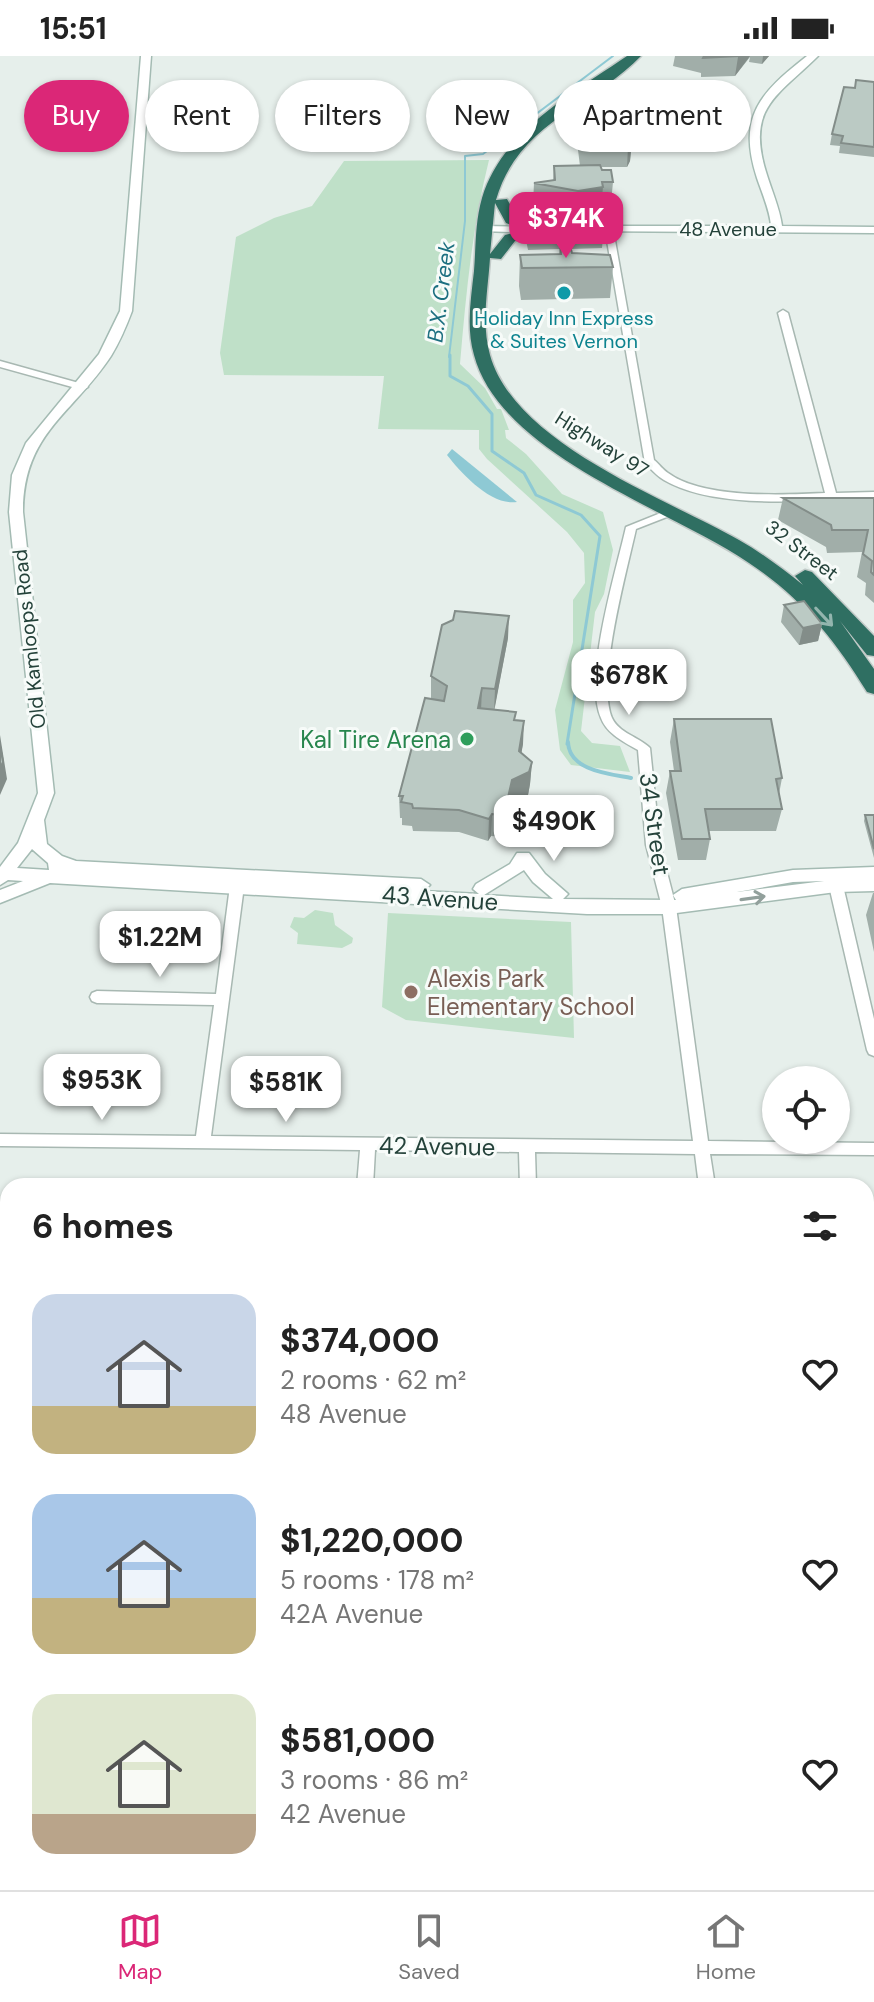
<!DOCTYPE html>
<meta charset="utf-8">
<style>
body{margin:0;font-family:"DM Sans",sans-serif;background:#f2f2f2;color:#222;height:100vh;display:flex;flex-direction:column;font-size:30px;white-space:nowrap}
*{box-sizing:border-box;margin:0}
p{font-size:26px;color:#767676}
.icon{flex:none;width:44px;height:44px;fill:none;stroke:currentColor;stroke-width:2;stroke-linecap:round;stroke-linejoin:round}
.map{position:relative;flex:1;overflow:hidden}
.drawer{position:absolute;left:0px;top:1122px;width:874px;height:712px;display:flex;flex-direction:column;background:#fff;border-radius:24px 24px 0 0;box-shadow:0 2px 6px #0004}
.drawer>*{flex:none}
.top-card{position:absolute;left:24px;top:24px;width:826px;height:72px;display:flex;gap:16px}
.buttons{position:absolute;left:762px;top:1010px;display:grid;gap:16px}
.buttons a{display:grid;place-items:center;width:88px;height:88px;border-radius:50%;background:#fff;box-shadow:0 2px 6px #0004;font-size:40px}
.price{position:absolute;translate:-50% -68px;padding:0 18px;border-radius:16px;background:#fff;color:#222;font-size:26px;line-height:52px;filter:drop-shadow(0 2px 4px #0008)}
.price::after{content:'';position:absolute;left:50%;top:48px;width:24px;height:18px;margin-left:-12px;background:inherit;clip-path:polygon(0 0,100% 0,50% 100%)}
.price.active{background:#db2777;color:#fff}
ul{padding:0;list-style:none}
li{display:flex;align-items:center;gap:24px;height:200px;padding:0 32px}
li span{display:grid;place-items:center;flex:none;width:224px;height:160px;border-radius:24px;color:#555}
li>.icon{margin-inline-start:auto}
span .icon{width:96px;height:96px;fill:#fffc;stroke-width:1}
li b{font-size:34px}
h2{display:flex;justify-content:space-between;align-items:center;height:96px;padding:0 32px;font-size:34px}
.chip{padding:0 28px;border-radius:36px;background:#fff;box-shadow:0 2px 6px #0004;font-size:28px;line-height:72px}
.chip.active{background:#db2777;color:#fff}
.status{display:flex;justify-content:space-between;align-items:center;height:56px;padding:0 40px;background:#fff;direction:ltr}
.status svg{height:22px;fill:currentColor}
.menu{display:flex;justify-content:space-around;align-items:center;height:112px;border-top:2px solid #e0e0e0;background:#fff;font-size:22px;color:#767676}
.menu a{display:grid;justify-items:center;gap:4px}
.menu .active{color:#db2777}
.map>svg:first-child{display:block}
.green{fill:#bfe0c8}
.water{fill:#8ec9d4}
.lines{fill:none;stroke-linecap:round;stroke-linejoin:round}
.stream-far3{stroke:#8ec9d4;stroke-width:2}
.stream-far2{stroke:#8ec9d4;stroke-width:3}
.stream-far1{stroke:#8ec9d4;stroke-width:4}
.stream{stroke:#8ec9d4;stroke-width:5}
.street-casing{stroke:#a8b8b2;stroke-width:3}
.secondary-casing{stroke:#a4bbb3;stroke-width:3}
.highway-casing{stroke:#c2cac8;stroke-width:3}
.street{fill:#fff;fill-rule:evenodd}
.secondary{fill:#fff;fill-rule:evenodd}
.highway{fill:#2f6f62;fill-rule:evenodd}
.wall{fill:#a1aea9}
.shaded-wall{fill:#838d89}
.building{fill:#bbcac4;stroke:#838d89;stroke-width:2}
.oneway{stroke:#93b5ae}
.oneway2{stroke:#92a09c}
.culture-dot{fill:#0f9aa8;stroke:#f7fbf9;stroke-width:3}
.leisure-dot{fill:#2e9e5b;stroke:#f7fbf9;stroke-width:3}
.education-dot{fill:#8d6e63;stroke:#f7fbf9;stroke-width:3}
.labels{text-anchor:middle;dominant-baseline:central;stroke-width:6;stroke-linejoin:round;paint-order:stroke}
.far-street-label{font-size:20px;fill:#24423a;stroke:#f7fbf9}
.far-culture-label{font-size:20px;fill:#0d838f;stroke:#f7fbf9}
.far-water-label{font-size:22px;font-style:italic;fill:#1c6f80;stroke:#f7fbf9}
.leisure-label{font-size:24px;fill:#27864d;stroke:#f7fbf9;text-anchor:end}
.street-label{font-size:24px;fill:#24423a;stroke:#f7fbf9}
.education-label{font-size:24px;fill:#785e54;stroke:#f7fbf9;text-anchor:start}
</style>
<div class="status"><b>15:51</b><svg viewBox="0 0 49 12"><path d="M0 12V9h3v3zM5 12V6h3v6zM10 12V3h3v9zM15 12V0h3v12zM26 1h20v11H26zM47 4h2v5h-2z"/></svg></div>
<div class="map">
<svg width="874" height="1834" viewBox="0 0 874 1834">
<rect width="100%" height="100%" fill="#e6efeb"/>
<path class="green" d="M489 104C472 172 466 238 460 308L485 332 497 353H501L509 374H505L506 382 526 398 562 438 603 456 613 494 604 538 595 556 581 675 592 687 620 690 630 716 571 709 560 694 555 654 573 586V544L585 527 584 497 567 476 487 403 479 393V374L378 373 384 320 224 319 220 297 236 181 274 162 312 150 344 105Z
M315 854 333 857 335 869 353 882 352 887 342 892 297 888 298 877 290 871 294 861 304 862Z
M388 857 571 866 574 982 406 964 382 951Z
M8 1804V1826L874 1829V1834H0V1815Z"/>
<path class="water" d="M452 393 517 446C491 450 462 418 447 399Z"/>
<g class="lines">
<path class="stream-far3" d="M449 301 465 165V100L483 98 613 0"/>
<path class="stream-far2" d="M450 299V320L468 330 492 358V395L524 417 536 439 581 459 600 480 567 688"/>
<path class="stream-far1" d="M568 686C569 715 610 718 631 722"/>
<path class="stream" d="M647 1834 648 1826"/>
<defs>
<path id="street" d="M609 170 613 173 654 404C659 408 663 414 668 417 703 443 783 439 825 437L778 257 783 254 788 257 836 437 874 436V442C814 444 717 455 664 424 657 420 651 413 645 407L605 173Z
M0 305 86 329 88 331 83 334 0 311Z
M673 452 678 455 677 457 636 473C627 514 596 625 612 662 619 677 639 681 650 692L660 789 676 851 708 1085 874 1087V1099L710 1098 715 1130H699L695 1098 535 1096 536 1130H520L519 1096 375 1094 373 1130H357L360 1094 0 1090V1078L196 1080 214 949 97 947 92 945 90 941 92 937 97 935 216 938 230 830 237 825 244 830 211 1080 693 1085 662 851 646 789 638 694C624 686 607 678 601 662 583 621 616 516 626 471Z
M834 816 841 821 874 963V1000L869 998 867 994 827 821Z
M0 1245H8V1259H0Z
M0 1413H8V1431H0Z"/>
<path id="secondary" d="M141 0H151L132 255C126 271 120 285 111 300 73 358 23 377 23 456L54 737 44 764 47 788 62 800 76 805 421 823 430 829 422 835 479 838 473 833 476 828 510 808 517 797H529L545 818 568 838 563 843 669 844H676L673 839 682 833 793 814 874 811V835L836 836 669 858H587L50 827 0 847V834L23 825 8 824 0 829V811L18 787 38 737 9 456 12 419 26 387 99 298 120 255ZM32 793 48 807 49 814 17 812ZM524 814 533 826 553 843 484 839ZM824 825 737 836 793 826Z
M807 0H818C778 40 746 51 766 116 771 133 780 153 782 170L874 171V177L577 175V171L581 170H771C770 155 762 137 757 122 737 60 760 37 807 0Z
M485 170 547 171 553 174 547 177 481 175 479 173Z
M8 1603V1627L0 1628V1604Z
M866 1788H874V1814H866Z"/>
<path id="highway" d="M627 0H641C593 50 518 66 496 144L507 143 517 161 547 174 515 185 501 203 490 202C488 234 481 267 490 299 515 388 665 442 739 484 762 497 783 513 803 529L795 520 805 514 812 516 874 580V600L867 599 840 565 874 613V638L867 636C835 584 801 541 749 507 670 453 501 400 474 299 466 272 471 242 474 215 476 190 475 166 482 142 502 75 573 37 627 0ZM495 147 506 167 524 174 505 179 490 198Z"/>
</defs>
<use href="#street" class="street-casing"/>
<use href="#secondary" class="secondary-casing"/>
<use href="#highway" class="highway-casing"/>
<use href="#street" class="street"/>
<use href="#secondary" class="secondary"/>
<use href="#highway" class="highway"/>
</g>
<path class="wall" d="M675 0H769L762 8 749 6 750 1 735 20 701 21V17L673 10Z
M874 26V101L839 97 840 90 830 89 832 78 855 32Z
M582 61 632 84 630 105 627 111H601L602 114 613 126 611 147H602L601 152 605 161 602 192 571 193 572 197 613 211 610 242 521 244 519 230 520 199 559 198 560 193 528 194 526 184 527 154 559 153 533 148 534 127 553 125 554 110H580L577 86 578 65H581Z
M783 442H874V547L865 539 866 527 857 521 862 496 827 497 826 491 778 464Z
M784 549 822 568 818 585 799 589 781 566Z
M508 582 494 654 515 664 523 688 521 697 532 706 530 728 528 739 511 746 503 781 491 780 488 785 459 776 413 775 412 770 402 769V762H400L399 740 433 643 431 642V620Z
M674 663 782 722 779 738 782 753 776 775H709L710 783 706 804H678L666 737 670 715H674L670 686Z
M865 759H874V802L864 765Z
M873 837H874V896L866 859Z
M866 1594H874V1646V1643H866Z
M874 1699V1744L866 1752V1700Z"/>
<path class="shaded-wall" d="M739 0H750L735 20 738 1Z
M763 0H769L762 8Z
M632 84 630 105 627 111 628 91Z
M603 131 601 152 576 156 578 135Z
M509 560 508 582 494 656 495 633Z
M822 568 818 585 799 589 803 572Z
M482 632 481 655 478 652Z
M524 665 523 688 518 717 519 695Z
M0 679 7 723 0 739Z
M532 706 530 728 528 739 511 746 503 781 504 759 512 724Z
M492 758 491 780 488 785 489 763Z"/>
<path class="building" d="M704 0H739L703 2Z
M856 24 874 26V91L841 87 843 80 832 78 844 31 855 32Z
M582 61H624L627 81 632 84 628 91H581L578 65H582Z
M600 109 602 114H611L613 126H602L603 131 578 135 534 127 555 124 554 110Z
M603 152 605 161 529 163 527 154Z
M560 190H570L572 197 610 199 613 211 522 212 520 199 561 198Z
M783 442H874V519L871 516 872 505 863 498 868 474H832L831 469Z
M804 545 822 568 803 572 784 549Z
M455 555 509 560 495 633 482 632 478 652 516 656 514 664 524 665 519 695 532 706 529 716 512 724 504 759 492 758 489 763 459 754 413 752 412 748 401 746 403 740H399L425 642 444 645 447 630 431 620 442 569 453 564Z
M674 663H771L782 722 776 723 782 753H705L710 783H682L670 715H681Z
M0 690 3 706 0 712Z
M865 759H874V793Z
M866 1594H874V1630L866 1631Z
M874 1699V1742H866V1700Z"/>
<defs><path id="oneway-shaft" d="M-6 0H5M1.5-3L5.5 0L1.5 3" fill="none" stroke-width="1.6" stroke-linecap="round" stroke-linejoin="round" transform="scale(2)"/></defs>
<use class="oneway" href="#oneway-shaft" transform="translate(824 561) rotate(47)"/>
<use class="oneway2" href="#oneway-shaft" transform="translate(753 842) rotate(-8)"/>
<circle class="culture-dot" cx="564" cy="237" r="8"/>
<circle class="leisure-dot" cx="467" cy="683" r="8"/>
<circle class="education-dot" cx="411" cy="936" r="8"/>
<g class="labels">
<g class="far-street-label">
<text x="728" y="173">48 Avenue</text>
<text transform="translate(602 388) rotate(32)">Highway 97</text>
<text transform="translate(802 494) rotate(37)">32 Street</text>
<text transform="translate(29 583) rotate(-96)">Old Kamloops Road</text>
</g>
<g class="far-culture-label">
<text x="564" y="262">Holiday Inn Express<tspan x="564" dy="23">&amp; Suites Vernon</tspan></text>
</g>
<g class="far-water-label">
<text transform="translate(441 236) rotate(-83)">B.X. Creek</text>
</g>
<g class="leisure-label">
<text x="451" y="683">Kal Tire Arena</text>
</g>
<g class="street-label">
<text transform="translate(655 768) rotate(82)">34 Street</text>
<text transform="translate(440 842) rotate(4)">43 Avenue</text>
<text transform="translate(437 1090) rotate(1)">42 Avenue</text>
</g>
<g class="education-label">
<text x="427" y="922">Alexis Park<tspan x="427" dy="28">Elementary School</tspan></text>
</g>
</g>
</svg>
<div class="buttons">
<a><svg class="icon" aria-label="locate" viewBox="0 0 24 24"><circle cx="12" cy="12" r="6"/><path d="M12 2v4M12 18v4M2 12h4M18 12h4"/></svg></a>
</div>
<b class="price active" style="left:566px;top:204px">$374K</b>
<b class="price" style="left:629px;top:661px">$678K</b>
<b class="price" style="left:554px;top:807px">$490K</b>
<b class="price" style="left:160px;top:923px">$1.22M</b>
<b class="price" style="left:102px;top:1066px">$953K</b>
<b class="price" style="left:286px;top:1068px">$581K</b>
<div class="top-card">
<a class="chip active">Buy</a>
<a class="chip">Rent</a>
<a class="chip">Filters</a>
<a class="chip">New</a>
<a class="chip">Apartment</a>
</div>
<section class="drawer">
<h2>6 homes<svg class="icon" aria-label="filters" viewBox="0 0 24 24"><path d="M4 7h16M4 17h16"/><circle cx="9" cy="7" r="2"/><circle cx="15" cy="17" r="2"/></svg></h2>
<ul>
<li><span style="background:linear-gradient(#c9d6e8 70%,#c2b280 0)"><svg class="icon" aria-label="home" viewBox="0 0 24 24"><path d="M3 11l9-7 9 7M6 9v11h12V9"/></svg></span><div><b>$374,000</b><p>2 rooms · 62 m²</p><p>48 Avenue</p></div><svg class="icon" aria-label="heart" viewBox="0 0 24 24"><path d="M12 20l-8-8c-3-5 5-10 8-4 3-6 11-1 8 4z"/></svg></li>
<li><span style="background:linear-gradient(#a9c7e8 65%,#c2b280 0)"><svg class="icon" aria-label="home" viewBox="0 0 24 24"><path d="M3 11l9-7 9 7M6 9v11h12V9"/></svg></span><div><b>$1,220,000</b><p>5 rooms · 178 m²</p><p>42A Avenue</p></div><svg class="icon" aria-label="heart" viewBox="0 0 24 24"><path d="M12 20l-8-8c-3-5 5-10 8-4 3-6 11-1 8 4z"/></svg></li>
<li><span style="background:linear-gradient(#dfe7d0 75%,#b9a48a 0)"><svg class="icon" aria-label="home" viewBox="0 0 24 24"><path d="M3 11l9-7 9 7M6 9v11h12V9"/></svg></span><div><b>$581,000</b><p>3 rooms · 86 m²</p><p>42 Avenue</p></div><svg class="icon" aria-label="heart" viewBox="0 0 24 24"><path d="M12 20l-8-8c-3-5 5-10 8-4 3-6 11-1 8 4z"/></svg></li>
</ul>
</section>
</div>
<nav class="menu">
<a class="active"><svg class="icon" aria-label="map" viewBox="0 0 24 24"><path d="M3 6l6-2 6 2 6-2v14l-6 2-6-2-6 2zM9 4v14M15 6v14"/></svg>Map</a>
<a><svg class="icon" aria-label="saved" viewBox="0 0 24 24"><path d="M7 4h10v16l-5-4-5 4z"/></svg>Saved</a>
<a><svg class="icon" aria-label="home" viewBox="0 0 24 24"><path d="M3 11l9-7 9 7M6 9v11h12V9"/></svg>Home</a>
</nav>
